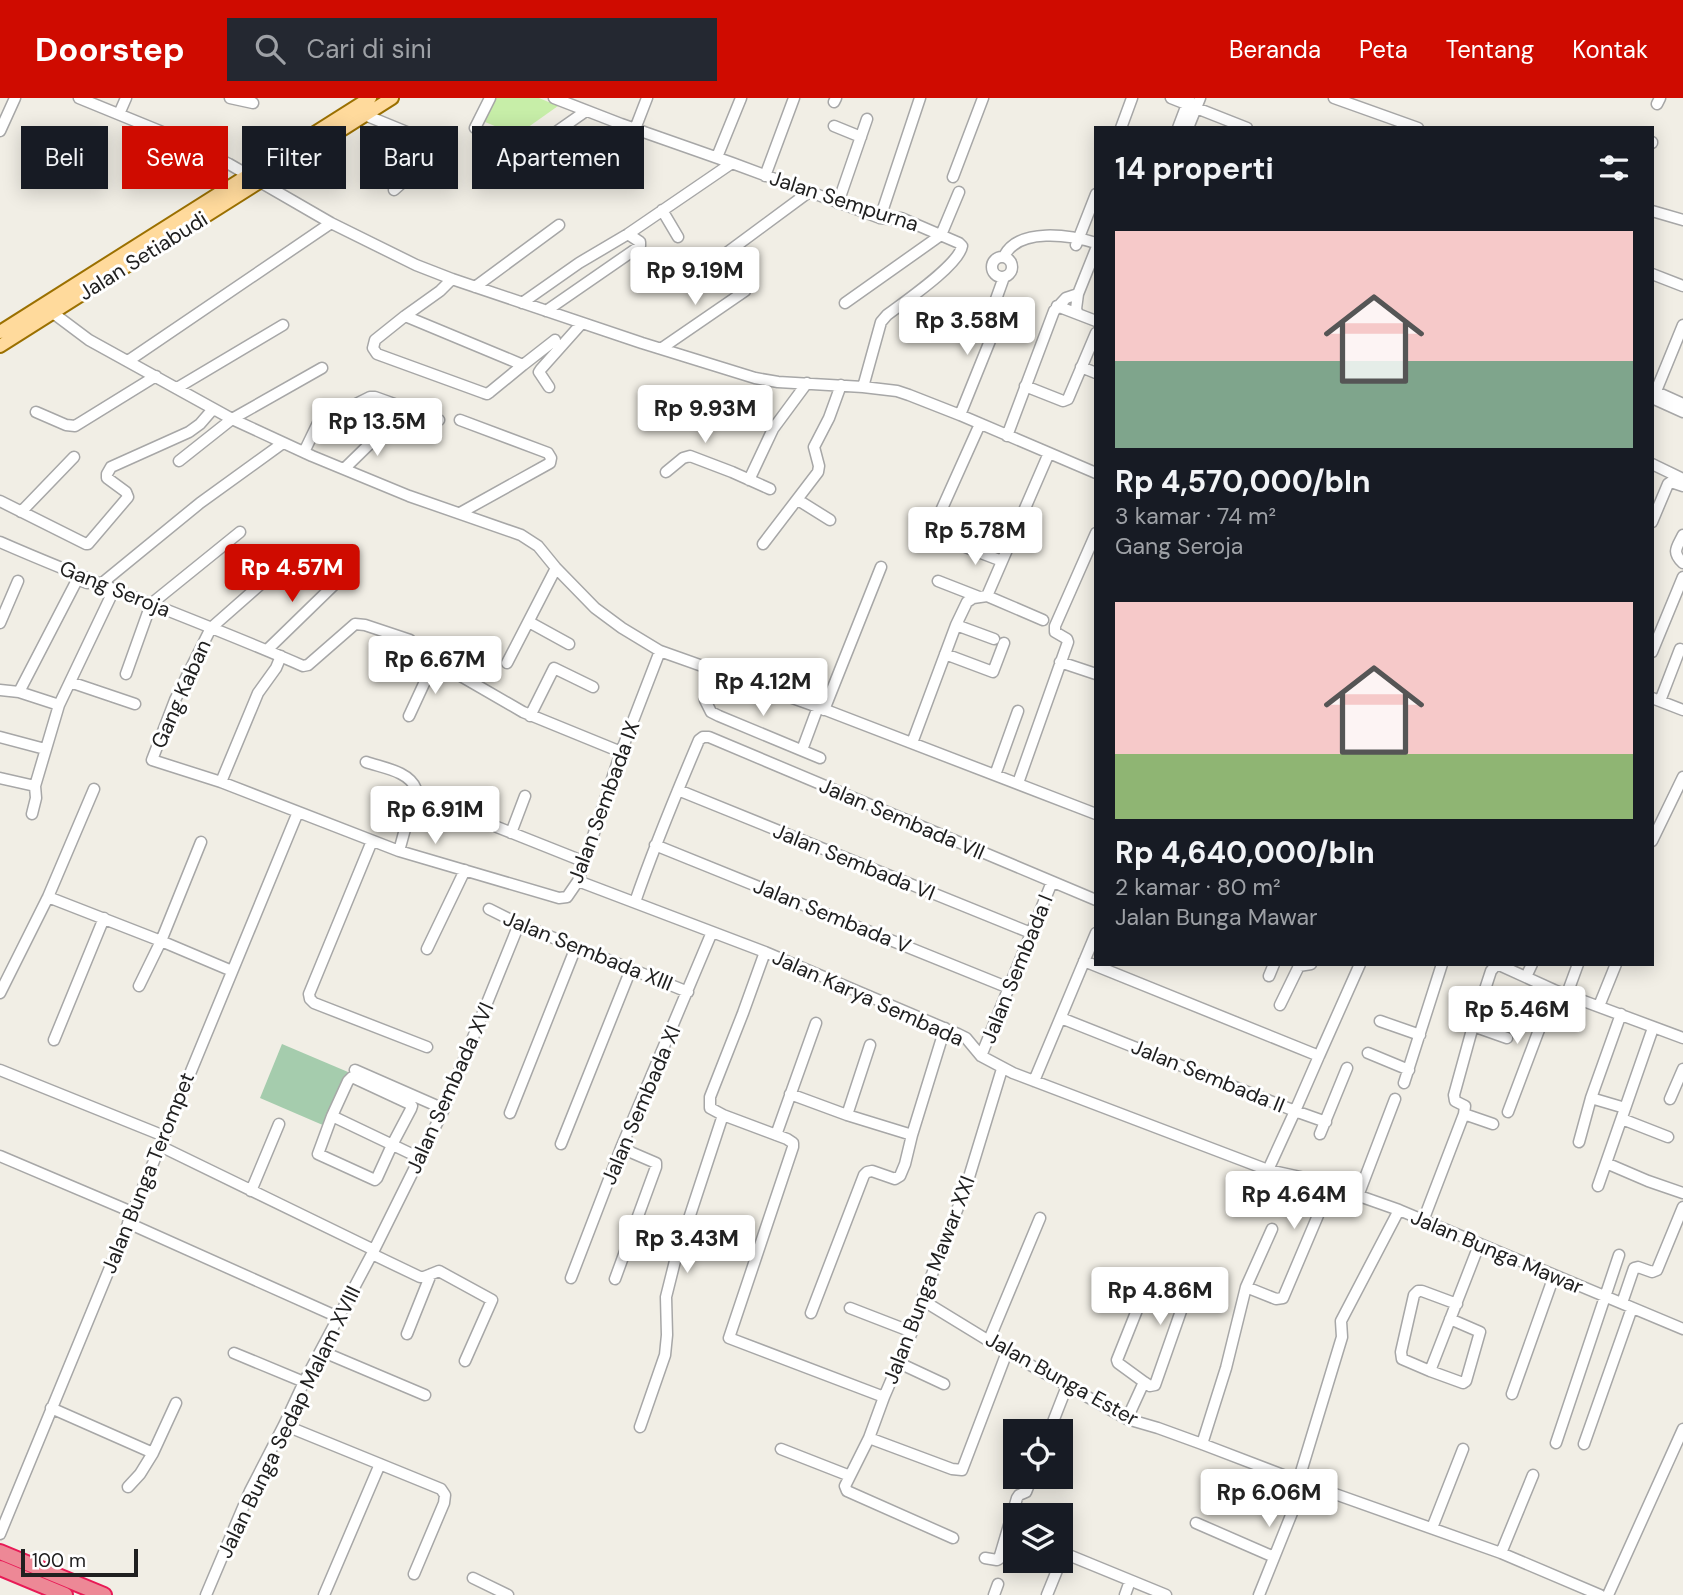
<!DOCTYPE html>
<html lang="id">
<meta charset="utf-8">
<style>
body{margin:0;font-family:"DM Sans",sans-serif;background:#242831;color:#f1f3f6;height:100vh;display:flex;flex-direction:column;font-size:26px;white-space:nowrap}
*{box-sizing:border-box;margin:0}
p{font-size:23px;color:#9ea1a6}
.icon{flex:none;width:38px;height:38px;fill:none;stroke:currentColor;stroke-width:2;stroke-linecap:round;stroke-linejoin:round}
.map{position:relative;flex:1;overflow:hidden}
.details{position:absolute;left:1094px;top:28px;width:560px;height:840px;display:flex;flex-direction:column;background:#171b24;border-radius:0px;box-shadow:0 4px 18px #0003}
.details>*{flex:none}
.banner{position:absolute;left:21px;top:28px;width:665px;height:63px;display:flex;gap:14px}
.tools{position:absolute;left:1003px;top:1321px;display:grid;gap:14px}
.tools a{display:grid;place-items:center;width:70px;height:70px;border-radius:0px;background:#171b24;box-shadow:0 4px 18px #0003;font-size:35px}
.scale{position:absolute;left:21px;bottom:18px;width:117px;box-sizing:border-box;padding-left:7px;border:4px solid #202020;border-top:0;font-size:19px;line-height:24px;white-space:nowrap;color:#202020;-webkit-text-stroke:5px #fff;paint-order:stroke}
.price{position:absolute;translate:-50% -60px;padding:0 16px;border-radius:7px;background:#fff;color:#222;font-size:23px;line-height:46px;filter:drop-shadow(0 2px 4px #0008)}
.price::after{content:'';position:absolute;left:50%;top:42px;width:21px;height:16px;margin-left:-10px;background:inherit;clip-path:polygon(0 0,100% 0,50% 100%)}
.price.selected{background:#cf0b00;color:#fff}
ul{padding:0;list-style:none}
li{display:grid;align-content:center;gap:14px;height:371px;padding:0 21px}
li span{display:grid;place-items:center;height:217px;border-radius:0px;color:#555}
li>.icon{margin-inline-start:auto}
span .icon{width:126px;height:126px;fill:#fffc;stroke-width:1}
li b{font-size:30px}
h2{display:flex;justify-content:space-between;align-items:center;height:84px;padding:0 21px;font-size:30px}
.tag{padding:0 24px;border-radius:0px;background:#171b24;box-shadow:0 4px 18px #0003;font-size:24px;line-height:63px}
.tag.selected{background:#cf0b00;color:#fff}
header{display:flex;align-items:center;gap:42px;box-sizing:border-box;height:98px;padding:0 35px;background:#cf0b00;color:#fff}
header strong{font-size:33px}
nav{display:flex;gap:38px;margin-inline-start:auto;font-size:24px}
.search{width:490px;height:63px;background:#242831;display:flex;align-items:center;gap:18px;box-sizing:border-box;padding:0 24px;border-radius:0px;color:#9ea1a6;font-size:26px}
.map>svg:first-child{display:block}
.grass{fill:#c7eea8}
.cemetery{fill:#a5ccad}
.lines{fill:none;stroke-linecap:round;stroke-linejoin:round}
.minor-casing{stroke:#a7a7a7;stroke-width:13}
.major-casing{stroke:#9b7000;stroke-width:16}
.highway-casing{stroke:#e81a56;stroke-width:18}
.minor{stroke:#fff;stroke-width:10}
.major{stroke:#ffda9c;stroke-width:12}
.highway{stroke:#ed8896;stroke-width:14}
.labels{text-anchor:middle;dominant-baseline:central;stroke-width:6;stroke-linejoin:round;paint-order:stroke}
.street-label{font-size:21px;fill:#202020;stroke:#fff}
</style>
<header>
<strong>Doorstep</strong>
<div class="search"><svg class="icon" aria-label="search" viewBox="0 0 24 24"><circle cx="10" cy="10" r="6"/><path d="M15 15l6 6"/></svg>Cari di sini</div>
<nav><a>Beranda</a><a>Peta</a><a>Tentang</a><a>Kontak</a></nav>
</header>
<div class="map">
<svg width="1683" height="1497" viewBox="0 0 1683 1497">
<rect width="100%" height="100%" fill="#f1eee5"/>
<path class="grass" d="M495 0H539L558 8 517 37 485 24Z"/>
<path class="cemetery" d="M282 946 348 974 325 1028 260 1000Z"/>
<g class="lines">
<defs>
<path id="minor" d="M79 0 167 36 229 66 331 125 416 167 452 181 642 245 755 280 778 284 863 289 897 293 909 297 960 317 1096 375
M230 0 253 5
M554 0 621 26 732 65 880 120 889 121 901 120 959 145 962 148C959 167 904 204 887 217L881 224 863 289
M1171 0 1247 30
M1334 0 1418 30
M834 4 836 0
M1657 6 1660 0
M119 16 126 0
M365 17 426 42 432 47 435 54 429 61 394 92
M834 28 861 39
M475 30 490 0
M1121 30 1132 0
M1178 30 1189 1
M1188 30 1200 0
M635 31 647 0
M0 33 15 0
M1652 45V44
M717 59 741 0
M765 78 794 0
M953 79 983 0
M489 81 586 13
M838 105 867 21
M662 112 678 139
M1652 113 1683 122
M880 120 920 0
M1076 147 1096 96
M1004 158C1019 129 1070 137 1096 145
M992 169a10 10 0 1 1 20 0a10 10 0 1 1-20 0Z
M713 165 809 94
M1652 176 1683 188
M475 189 559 127
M995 204 1004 179
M522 205 579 165 628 136 732 65
M845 205 941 137 959 94
M1057 208 1096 223
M546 213 640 148V144L628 136
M53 215 89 242 232 321 312 358 409 398 521 437 538 448 556 470 595 510 622 530 660 553 818 609 1096 716
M1078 216 1076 211 1078 196 1096 151
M405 218 523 267 490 294 487 296 484 295 377 256 373 250 375 242 405 218 440 193 452 181
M662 250 745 193
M128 263 331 125
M523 267 555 242
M1081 269 1096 275
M1025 288 1063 303 1068 301 1096 235
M549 289 539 274 541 271 582 225
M177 290 283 227
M1652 292 1683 306
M1656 293 1683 227
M1652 300 1683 314
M36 314 66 327 75 328 156 278
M960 317 1002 213
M460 322 548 355 551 360 550 365 460 415
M1007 338 1054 213 1066 200 1078 196
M304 354 318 325 370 299H375L439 322
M179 363 232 321 322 270
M1652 366 1683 381
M344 371 389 327
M666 374 683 360 690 358 732 374 770 391
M749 382 773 331 807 285
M798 402 830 422
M0 403 86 446H88L128 399 126 394 107 380V376L111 369 189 334 200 326 213 311
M21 414 74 359
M940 415 980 326
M1652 424 1668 386 1671 384 1683 388
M1683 437C1677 449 1671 454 1683 465
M0 444C100 488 203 524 303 568L308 567 355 526 365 527 410 542 419 559 447 570 523 614 621 654
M763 446 818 374 819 368 814 349 829 320 841 287
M960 447 1002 463
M296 455 211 530 175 602 152 662 221 684 399 753 559 800 567 799 578 783 621 654 660 553
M938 483 979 499
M101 486 200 405 283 345
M987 498 1043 522
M529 524 569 546
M0 525 18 483
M956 527 994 541
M267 552 339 482
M1652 554 1683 479
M945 556 993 574 1004 545
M1060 564 1096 576
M507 565 556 470
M126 576 151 506 240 434
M70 584 135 606
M0 592 19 594 59 607
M19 594 76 484 79 482 87 485
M1652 600 1683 612
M705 602 711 614 719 618 820 660
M1660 603 1680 551
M824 612 881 469
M409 618 434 564
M530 618 554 570 593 589
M0 639 45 651
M912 645 956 527 967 504 973 500 987 498 1049 355
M802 652 818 609
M366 664C383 670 409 673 416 691L399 753
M995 677 1018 613
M0 680 35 688
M221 684 258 595 276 570 281 558
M1018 685 1068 544 1067 541 1055 534V528L1096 435
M678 692 1031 835
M32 716 36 700 35 688 59 607 110 500V496L101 491
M497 729 585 764
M511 735 525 698
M372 743 309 896 310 901 314 905 427 949
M1652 743 1683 679
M655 747 1009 890
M578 783 765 854 958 936 966 940 981 958 1013 975 1268 1072 1314 1082 1399 1112 1683 1231
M48 799 161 843 232 873
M635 804C654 749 676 696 699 642L703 639H709L1096 802
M489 811 519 826 688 894
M427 851 465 772
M765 854 743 915 710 999V1010L723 1017 787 1041 793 1045V1049L729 1240 884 1299
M1084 863 1319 958 1295 1013 1326 1024
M1497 866 1554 892 1683 940
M1269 878 1274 866
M1526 879 1532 866
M139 888 161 843 201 744
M0 895 48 799 94 691
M1567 896 1578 866
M1280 907 1299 868 1311 866
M1599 908 1616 866
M1061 920 1295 1013 1268 1072
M1380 923 1420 937
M1473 928 1507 940
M54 942 104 820
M1368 955 1409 972
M981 958 1052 784
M1319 958 1360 866
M0 972 164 1038
M355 972 444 1011
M1034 983 1096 835
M1404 985 1442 866
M790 996 847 1017 912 1037
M1591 1000 1625 1010
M1670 1001 1683 971
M1508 1014 1554 892
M510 1015 576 849
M1464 1016 1493 1026
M847 1017 870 947
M332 1018 318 1056 375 1082 377 1080 392 1047 411 1011 412 1008 410 1006 352 979 348 983 332 1018 420 1060
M1622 1021 1668 1039
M1320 1036 1347 970
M776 1037 816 925
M1579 1044 1591 1000 1621 916
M561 1046 631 871
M160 1048 374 1152
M0 1058 132 1114
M1606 1065 1648 1083 1683 1095
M1598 1088 1653 930
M251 1093 279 1026
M1358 1098 1395 1001
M1423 1123 1464 1016 1465 1008 1455 1003 1454 997 1473 928 1491 873 1497 866
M128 1125 338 1219
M372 1156 420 1179H424L439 1173 492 1202 465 1263
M571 1180 621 1050 712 834
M615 1181 656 1069V1065L621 1050
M1246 1189 1276 1201 1283 1200 1330 1089
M922 1202 1007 1254 1127 1321 1158 1330 1202 1346 1304 1385 1501 1455 1600 1497
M1622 1205 1634 1170 1638 1169 1652 1174 1657 1172 1683 1109
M850 1210 912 1234
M811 1215 864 1077 867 1074 872 1073 895 1081 900 1078 905 1066 912 1037 945 930
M1450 1221 1480 1234 1466 1283 1463 1285 1430 1273C1446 1231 1463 1189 1479 1147
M407 1236 431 1176
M989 1242 1040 1120
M321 1253 425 1297
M234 1255 304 1284
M899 1265 944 1286
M1430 1273 1402 1261 1401 1254 1414 1197 1418 1193H1422L1457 1206
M1512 1296 1554 1178
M51 1310 153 1355 176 1305
M1127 1321 1144 1284 1118 1265 1117 1262 1149 1182 1150 1179C1164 1181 1176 1187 1188 1193L1155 1287 1150 1288 1144 1284
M284 1327 441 1391 445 1397 444 1405 414 1476
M640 1329 665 1257 667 1237 666 1199 675 1163 723 1017
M1049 1334 1067 1288
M869 1340 952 1371 962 1372 1007 1254
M1556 1345 1619 1157
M1202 1346 1226 1270 1246 1189 1272 1131
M1584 1346 1632 1210
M781 1351 850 1378
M128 1389 140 1376 153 1355
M1196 1425 1274 1459
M1432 1430 1463 1351
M0 1436 298 714
M953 1440 847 1393 845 1388 869 1340 884 1299 912 1234 922 1202 966 1089 1002 971
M1501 1455 1533 1377
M985 1460 997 1462 999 1461 1017 1400 1019 1397 1026 1394 1032 1379
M473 1480 508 1497
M206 1497 250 1393 284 1327 304 1284 374 1152 444 1011 519 826
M324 1497 380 1366
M994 1497 998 1486
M1047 1497 1062 1460 1066 1456 1166 1497
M1125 1497 1130 1483
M1259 1497 1304 1385 1301 1379V1374L1342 1239 1341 1223 1399 1112
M1608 1497 1683 1331"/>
<path id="major" d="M0 234 370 0
M0 248 392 0"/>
<path id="highway" d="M0 1454 104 1497
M0 1470 65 1497"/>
</defs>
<use href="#minor" class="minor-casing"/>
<use href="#major" class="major-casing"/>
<use href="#highway" class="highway-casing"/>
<use href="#minor" class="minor"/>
<use href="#major" class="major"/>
<use href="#highway" class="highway"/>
</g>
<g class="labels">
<g class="street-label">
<text transform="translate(844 103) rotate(18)">Jalan Sempurna</text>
<text transform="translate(143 158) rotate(-32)">Jalan Setiabudi</text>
<text transform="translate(115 491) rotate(22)">Gang Seroja</text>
<text transform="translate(181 596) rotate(-66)">Gang Kaban</text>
<text transform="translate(604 704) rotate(-70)">Jalan Sembada IX</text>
<text transform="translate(902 721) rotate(23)">Jalan Sembada VII</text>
<text transform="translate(854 764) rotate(22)">Jalan Sembada VI</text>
<text transform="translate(832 818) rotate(22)">Jalan Sembada V</text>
<text transform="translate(588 853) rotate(22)">Jalan Sembada XIII</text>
<text transform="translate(1017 871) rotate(-68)">Jalan Sembada I</text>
<text transform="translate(868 900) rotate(24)">Jalan Karya Sembada</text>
<text transform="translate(1208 978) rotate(22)">Jalan Sembada II</text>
<text transform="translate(450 990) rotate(-66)">Jalan Sembada XVI</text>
<text transform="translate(641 1007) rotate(-67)">Jalan Sembada XI</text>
<text transform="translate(148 1075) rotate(-68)">Jalan Bunga Terompet</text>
<text transform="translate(1497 1154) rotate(23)">Jalan Bunga Mawar</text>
<text transform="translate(929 1182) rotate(-69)">Jalan Bunga Mawar XXI</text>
<text transform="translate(1062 1281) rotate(29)">Jalan Bunga Ester</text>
<text transform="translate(289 1324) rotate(-64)">Jalan Bunga Sedap Malam XVIII</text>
</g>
</g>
</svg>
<div class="tools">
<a><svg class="icon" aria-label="locate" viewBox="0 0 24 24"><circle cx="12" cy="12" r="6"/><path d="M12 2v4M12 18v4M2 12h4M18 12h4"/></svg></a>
<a><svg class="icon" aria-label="layers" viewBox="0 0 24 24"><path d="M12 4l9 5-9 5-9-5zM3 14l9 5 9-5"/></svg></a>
</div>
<div class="scale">100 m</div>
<b class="price" style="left:695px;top:209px">Rp 9.19M</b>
<b class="price" style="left:967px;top:259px">Rp 3.58M</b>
<b class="price" style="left:705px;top:347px">Rp 9.93M</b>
<b class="price" style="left:377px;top:360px">Rp 13.5M</b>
<b class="price" style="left:975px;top:469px">Rp 5.78M</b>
<b class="price selected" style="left:292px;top:506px">Rp 4.57M</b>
<b class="price" style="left:435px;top:598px">Rp 6.67M</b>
<b class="price" style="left:763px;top:620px">Rp 4.12M</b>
<b class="price" style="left:435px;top:748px">Rp 6.91M</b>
<b class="price" style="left:1517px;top:948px">Rp 5.46M</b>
<b class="price" style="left:1294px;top:1133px">Rp 4.64M</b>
<b class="price" style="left:687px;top:1177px">Rp 3.43M</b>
<b class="price" style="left:1160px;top:1229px">Rp 4.86M</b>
<b class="price" style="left:1269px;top:1431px">Rp 6.06M</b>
<div class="banner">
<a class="tag">Beli</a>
<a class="tag selected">Sewa</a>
<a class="tag">Filter</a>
<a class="tag">Baru</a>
<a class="tag">Apartemen</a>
</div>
<section class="details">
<h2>14 properti<svg class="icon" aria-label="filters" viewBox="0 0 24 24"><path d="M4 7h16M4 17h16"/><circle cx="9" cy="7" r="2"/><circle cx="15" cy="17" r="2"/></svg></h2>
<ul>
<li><span style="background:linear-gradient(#f6c9c9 60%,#7fa58c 0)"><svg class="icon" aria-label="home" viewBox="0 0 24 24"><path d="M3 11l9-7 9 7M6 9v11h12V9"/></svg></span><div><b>Rp 4,570,000/bln</b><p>3 kamar · 74 m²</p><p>Gang Seroja</p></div></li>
<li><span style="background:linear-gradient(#f6c9c9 70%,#8fb573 0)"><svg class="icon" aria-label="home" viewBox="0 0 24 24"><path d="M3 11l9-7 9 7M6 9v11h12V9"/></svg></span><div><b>Rp 4,640,000/bln</b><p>2 kamar · 80 m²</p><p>Jalan Bunga Mawar</p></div></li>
</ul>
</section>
</div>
